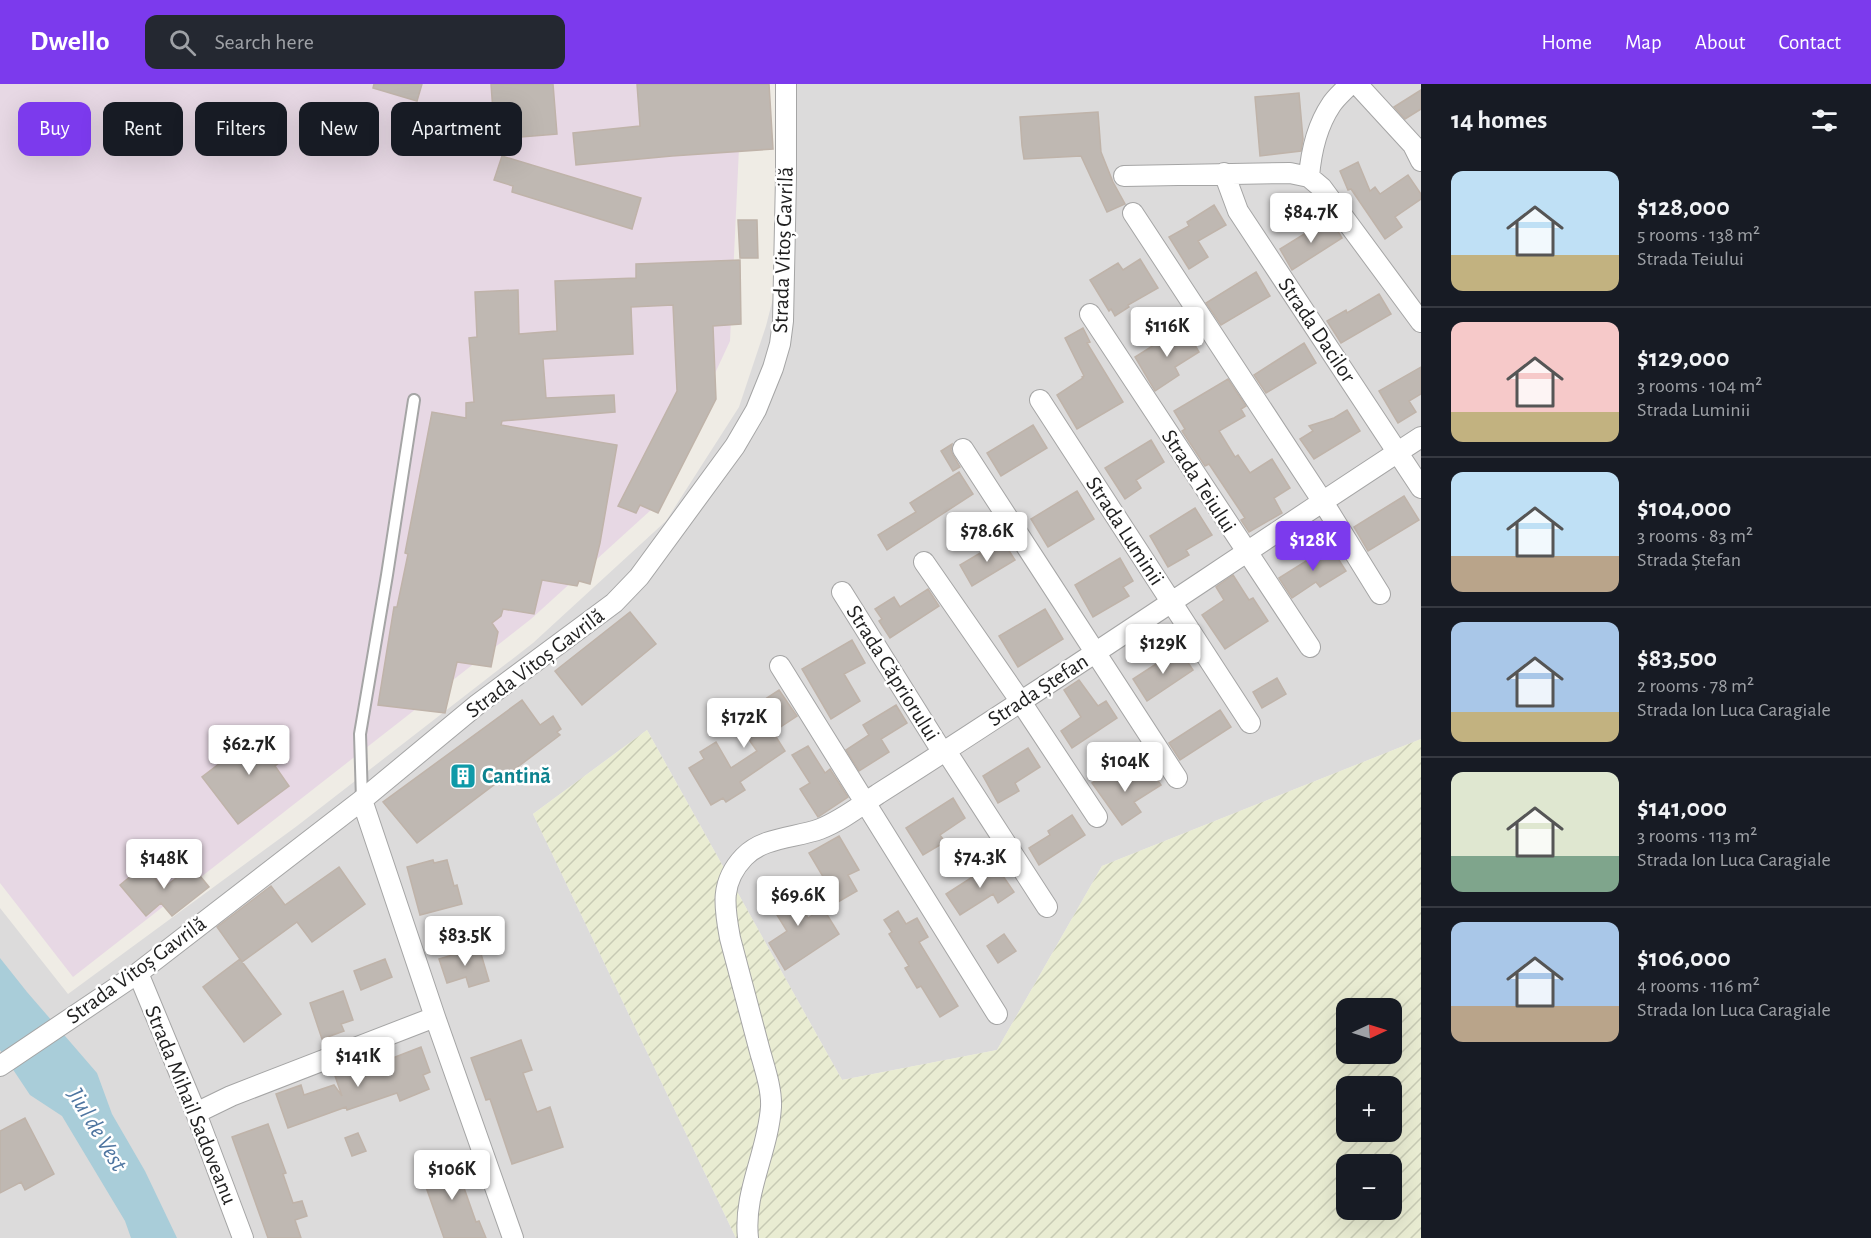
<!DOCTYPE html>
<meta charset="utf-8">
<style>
body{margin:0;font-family:"Alegreya Sans",sans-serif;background:#242831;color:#f1f3f6;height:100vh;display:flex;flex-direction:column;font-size:22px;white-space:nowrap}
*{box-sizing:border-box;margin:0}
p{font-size:20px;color:#9ea1a6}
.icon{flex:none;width:33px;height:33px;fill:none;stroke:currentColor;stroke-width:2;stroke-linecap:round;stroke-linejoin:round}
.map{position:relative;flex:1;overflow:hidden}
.panel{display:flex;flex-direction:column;background:#171b24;width:450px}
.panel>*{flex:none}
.guide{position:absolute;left:18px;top:18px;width:570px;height:54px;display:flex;gap:12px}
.needle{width:39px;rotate:86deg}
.fabs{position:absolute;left:1336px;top:914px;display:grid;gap:12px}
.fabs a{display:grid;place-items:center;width:66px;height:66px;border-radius:12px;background:#171b24;box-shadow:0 6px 24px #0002;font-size:30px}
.price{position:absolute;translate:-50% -51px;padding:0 14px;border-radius:6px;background:#fff;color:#222;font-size:20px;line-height:39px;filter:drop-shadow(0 2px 3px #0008)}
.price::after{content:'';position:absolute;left:50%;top:36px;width:18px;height:14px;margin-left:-9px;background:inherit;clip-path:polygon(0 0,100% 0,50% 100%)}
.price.on{background:#7c3aed;color:#fff}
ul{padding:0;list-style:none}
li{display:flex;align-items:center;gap:18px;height:150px;padding:0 30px}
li+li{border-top:2px solid #363941}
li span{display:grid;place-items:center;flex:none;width:168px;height:120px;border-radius:12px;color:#555}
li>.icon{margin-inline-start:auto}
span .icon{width:72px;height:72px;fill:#fffc;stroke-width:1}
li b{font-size:26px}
h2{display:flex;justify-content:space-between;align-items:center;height:72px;padding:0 30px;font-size:26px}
.tag{padding:0 21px;border-radius:12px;background:#171b24;box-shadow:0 6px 24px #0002;font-size:21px;line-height:54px}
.tag.on{background:#7c3aed;color:#fff}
header{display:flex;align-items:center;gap:36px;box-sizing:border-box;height:84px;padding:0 30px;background:#7c3aed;color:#fff}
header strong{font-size:28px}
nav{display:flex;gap:33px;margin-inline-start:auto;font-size:21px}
.search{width:420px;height:54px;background:#242831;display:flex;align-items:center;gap:15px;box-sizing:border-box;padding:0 21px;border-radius:12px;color:#9ea1a6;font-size:22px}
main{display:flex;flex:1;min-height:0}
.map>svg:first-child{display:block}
.residential{fill:#dcdbdb}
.industrial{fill:#e7d8e4}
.farmland{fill:url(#farmland-furrows);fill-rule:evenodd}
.water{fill:#a9cdd9}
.building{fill:#bfb8b2;stroke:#bfb3a9;stroke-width:1.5}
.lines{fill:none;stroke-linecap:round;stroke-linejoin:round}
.lane-casing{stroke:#a5a5a5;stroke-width:14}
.street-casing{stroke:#a5a5a5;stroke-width:22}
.lane{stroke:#fff;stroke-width:10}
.street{stroke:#fff;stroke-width:20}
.labels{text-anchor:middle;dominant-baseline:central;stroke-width:5;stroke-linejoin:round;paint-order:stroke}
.street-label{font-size:22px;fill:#1e1e1e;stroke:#fff}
.culture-label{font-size:22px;font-weight:bold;fill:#0d838f;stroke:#fff;text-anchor:start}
.water-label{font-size:24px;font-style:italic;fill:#4e75a0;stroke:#fff}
</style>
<header>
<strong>Dwello</strong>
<div class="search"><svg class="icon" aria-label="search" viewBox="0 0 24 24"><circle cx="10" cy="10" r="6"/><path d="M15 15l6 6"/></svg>Search here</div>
<nav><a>Home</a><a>Map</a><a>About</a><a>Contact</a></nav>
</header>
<main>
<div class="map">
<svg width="1421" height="1154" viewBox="0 0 1421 1154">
<defs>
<pattern id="farmland-furrows" width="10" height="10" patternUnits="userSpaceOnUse" patternTransform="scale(1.5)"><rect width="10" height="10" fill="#e9ecd2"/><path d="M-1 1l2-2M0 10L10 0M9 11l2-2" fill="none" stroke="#c7cab4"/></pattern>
</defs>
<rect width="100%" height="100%" fill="#efece5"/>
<path class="residential" d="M793 0H1421V655L1102 782 997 966 842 996 647 646 533 730 736 1154H0V824L68 910 297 742 533 559 666 437 739 323 766 242 794 132Z"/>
<path class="industrial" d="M0 0H742L730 257 652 425 531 535 73 893 0 799Z"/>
<path class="farmland" d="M647 646 842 996 997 966 1102 782 1421 655V1154H736L533 730ZM1347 924H1392V969H1347ZM1347 1002H1392V1047H1347ZM1347 1080H1392V1125H1347Z"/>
<path class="water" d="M0 874 27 908 97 989 112 1030 145 1087 177 1154H131L125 1137 62 1032 30 1011 0 966Z"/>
<path class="building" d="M374 0H422L417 17 373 4Z
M491 0H553L557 50 495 55Z
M637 0H769L773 65 672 72 576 81 573 49 640 42Z
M1421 6V25L1405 35 1394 23Z
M1299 9 1303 55 1301 67 1260 72 1255 13Z
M1098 28 1101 68 1113 98 1125 120 1107 128 1081 72 1024 75 1022 62 1020 33Z
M502 72 641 114 632 145 512 108 513 102 494 96Z
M1358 78 1370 107 1375 103 1380 110 1408 91 1421 110V115L1395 133 1402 143 1385 155 1351 105 1348 106 1340 87Z
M1214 121 1226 141 1198 157 1208 173 1189 185 1169 153 1189 142 1187 138Z
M1330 134 1342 154 1292 186 1280 165Z
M738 136H757L758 174H740Z
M1140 175 1158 204 1128 221 1129 223 1115 232 1111 225 1109 227 1090 196 1118 179 1123 186Z
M740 176 741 240 713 242 716 315 658 429 640 421 636 429 618 422 677 307 673 221 631 223 633 270 543 275 546 314 614 311 615 328 502 337 501 341 617 361 600 459 590 500 579 497 577 502 542 496 534 530 503 525 501 532 492 539 498 548 491 583 457 578 445 629 378 621 394 523H397L408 470 405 469 432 328 466 334V319L474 318 469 254 477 253 475 208 518 206 519 250 557 247 555 197 636 194V180Z
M1256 188 1270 212 1221 241 1206 219Z
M1379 210 1391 230 1341 259 1327 237 1346 226 1347 229Z
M1184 242 1199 268 1175 283 1179 291 1155 307 1135 273Z
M1083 244 1090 258 1087 259 1123 318 1077 345 1057 311 1083 294 1082 293 1084 292 1065 254Z
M1304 259 1316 279 1266 309 1254 291Z
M1421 283V310L1409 317 1416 328 1398 339 1379 307Z
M1228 295 1246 322 1241 325 1245 332 1219 347 1235 373 1238 371 1250 389 1272 375 1290 404 1274 414 1282 429 1249 448 1241 436 1245 434 1209 380 1205 382 1182 347 1185 345 1174 327Z
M1347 326 1360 347 1314 375 1300 355 1313 347 1309 342 1334 334Z
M1033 341 1047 364 1001 392 987 369Z
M1151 356 1164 378 1136 396 1141 404 1125 415 1105 384Z
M952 360 951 366 953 371 960 383 953 387 941 367Z
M959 388 973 410 887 466 878 451 916 428 910 419Z
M1077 407 1094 435 1048 463 1031 435Z
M1404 412 1419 436 1368 467 1354 443Z
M1195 424 1212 451 1186 466 1189 471 1168 483 1150 452Z
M1002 456 1015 476 972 502 960 481Z
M1330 462 1346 487 1320 503 1316 498 1292 514 1279 494Z
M1120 474 1133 497 1123 503 1129 512 1093 533 1075 501Z
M1233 491 1249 516 1253 514 1268 537 1225 565 1202 531 1224 516 1216 503Z
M928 505 939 522 890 554 879 537 882 535 875 525 894 513 900 523Z
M1045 525 1063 555 1018 583 999 552Z
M630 528 656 560 582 621 555 587Z
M852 556 865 579 844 590 860 617 831 635 802 585Z
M1179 565 1193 586 1147 617 1133 595Z
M1277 594 1286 610 1262 624 1253 608Z
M1079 596 1098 622 1106 617 1117 634 1072 664 1061 647 1081 633 1064 606Z
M779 606 797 632 773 648 785 667 740 698 745 706 726 718 723 714 711 721 689 684 704 675 700 668 716 658 731 684 757 667 731 630 743 622 747 627Z
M522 616 540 641 553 632 561 645 557 648 560 651 417 759 383 718Z
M896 621 907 639 881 655 889 668 859 687 846 666 869 651 863 641Z
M1220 626 1231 643 1180 676 1169 659Z
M267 643 288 672 275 682 289 702 238 740 202 693Z
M808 662 825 689 830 685 848 713 818 733 800 705 810 699 792 671Z
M1028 664 1040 683 1015 699 1019 707 998 719 983 692Z
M1149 684 1161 701 1134 718 1141 728 1122 741 1092 699 1112 685 1124 702Z
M953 714 965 734 940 751 945 758 923 771 906 744Z
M1072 731 1085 751 1039 781 1029 764 1050 751 1048 747Z
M839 752 859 786 848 791 857 807 838 818 809 769Z
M433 776 434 779 447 776 454 802 457 801 462 820 420 831 407 783Z
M994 779 1014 808 998 819 993 810 960 831 946 810Z
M144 781 163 804 192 782 209 803 172 832 161 819 146 832 120 801Z
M339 783 365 820 312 858 297 838 242 878 217 843 271 802 285 821Z
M785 796 808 834 823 824 839 850 785 886 769 859 787 847 764 810Z
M898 827 906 840 917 834 928 853 919 858 958 922 940 933 921 902 917 904 905 884 909 882 889 850 892 848 884 836Z
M1004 850 1016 867 998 879 987 862Z
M479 863 489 897 469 903 466 893 447 899 439 875Z
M240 875 281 930 244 958 203 903Z
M385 875 392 893 361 906 354 887Z
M343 907 353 936 341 940 344 947 322 955 310 919Z
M521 956 532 986 523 989 537 1028 550 1023 563 1063 512 1080 490 1015 486 1016 471 974Z
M421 963 430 988 423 991 429 1005 400 1017 397 1009 347 1026 346 1023 288 1044 276 1010 301 1001 304 1011 334 1001 342 1012 334 989 356 981 359 987Z
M25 1034 54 1090 25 1106 21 1098 0 1109V1047Z
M268 1040 286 1089 283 1090 293 1119 302 1117 307 1132 295 1136 301 1154H268L232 1053Z
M358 1049 366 1067 352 1072 345 1054Z
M460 1075 468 1099 463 1101 476 1138 479 1137 486 1154H444L421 1089Z"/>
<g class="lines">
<defs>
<path id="lane" d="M362 716 360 650 387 491 414 316"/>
<path id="street" d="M1357 0 1413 61 1421 77
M1224 89 1238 127 1421 404
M1124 92 1290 89 1309 93 1322 104 1421 238
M1309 93C1311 68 1317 42 1331 21 1336 13 1344 7 1350 0
M1133 129 1323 418 1380 510
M1090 230 1310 563
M1040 316 1250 639
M963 365 1177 694
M924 478 1021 618 1097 733
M842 508 943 669
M780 582 997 930
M946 667 1047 823
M362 716 435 933 513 1154
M138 889 196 1029 243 1154
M0 982 138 889 362 716 478 620 614 519 639 493 735 362 756 326 773 284 780 260 783 237 786 93V0
M196 1029 231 1012 435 933
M748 1154C743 1109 768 1068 771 1023 772 1003 763 980 758 960 749 925 739 889 730 854 724 822 720 798 744 773 763 753 795 754 820 745 841 737 860 722 878 710 1061 594 1240 471 1421 353"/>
</defs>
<use href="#lane" class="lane-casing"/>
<use href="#street" class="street-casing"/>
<use href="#lane" class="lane"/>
<use href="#street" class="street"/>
</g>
<defs>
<symbol id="building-square" viewBox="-11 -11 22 22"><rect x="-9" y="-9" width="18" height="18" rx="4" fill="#0f9aa8" stroke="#fff"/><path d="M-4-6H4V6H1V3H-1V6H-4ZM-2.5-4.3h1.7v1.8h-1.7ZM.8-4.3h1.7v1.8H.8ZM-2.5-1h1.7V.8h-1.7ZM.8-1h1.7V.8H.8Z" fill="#fff"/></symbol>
</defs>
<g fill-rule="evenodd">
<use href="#building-square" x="448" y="677" width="30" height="30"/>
</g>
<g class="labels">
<g class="street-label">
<text transform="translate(783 166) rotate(-88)">Strada Vitoș Gavrilă</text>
<text transform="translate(1317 246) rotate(56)">Strada Dacilor</text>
<text transform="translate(1199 397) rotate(57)">Strada Teiului</text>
<text transform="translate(1125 447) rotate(57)">Strada Luminii</text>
<text transform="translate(535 579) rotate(-37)">Strada Vitoș Gavrilă</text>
<text transform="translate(893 589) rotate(58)">Strada Căpriorului</text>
<text transform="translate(1038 606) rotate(-33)">Strada Ștefan</text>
<text transform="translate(136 886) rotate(-36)">Strada Vitoș Gavrilă</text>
<text transform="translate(191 1021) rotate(68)">Strada Mihail Sadoveanu</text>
</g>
<g class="culture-label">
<text x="482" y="692">Cantină</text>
</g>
<g class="water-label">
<text transform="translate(97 1046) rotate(59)">Jiul de Vest</text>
</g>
</g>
</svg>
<div class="fabs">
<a><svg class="needle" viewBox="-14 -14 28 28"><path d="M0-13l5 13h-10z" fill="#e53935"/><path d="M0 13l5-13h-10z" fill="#9ea1a6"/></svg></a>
<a>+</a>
<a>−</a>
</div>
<b class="price" style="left:1311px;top:160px">$84.7K</b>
<b class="price" style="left:1167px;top:274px">$116K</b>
<b class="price" style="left:987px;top:479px">$78.6K</b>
<b class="price on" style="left:1313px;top:488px">$128K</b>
<b class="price" style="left:1163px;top:591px">$129K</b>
<b class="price" style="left:744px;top:665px">$172K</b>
<b class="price" style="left:249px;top:692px">$62.7K</b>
<b class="price" style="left:1125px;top:709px">$104K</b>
<b class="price" style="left:980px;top:805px">$74.3K</b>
<b class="price" style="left:164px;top:806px">$148K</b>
<b class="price" style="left:798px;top:843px">$69.6K</b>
<b class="price" style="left:465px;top:883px">$83.5K</b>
<b class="price" style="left:358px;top:1004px">$141K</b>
<b class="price" style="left:452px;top:1117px">$106K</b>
<div class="guide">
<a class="tag on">Buy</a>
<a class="tag">Rent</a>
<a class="tag">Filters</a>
<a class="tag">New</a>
<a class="tag">Apartment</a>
</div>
</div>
<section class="panel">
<h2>14 homes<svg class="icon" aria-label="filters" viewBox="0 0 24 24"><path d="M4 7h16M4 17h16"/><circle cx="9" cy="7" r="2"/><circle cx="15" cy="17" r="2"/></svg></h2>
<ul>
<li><span style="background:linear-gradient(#bfe0f5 70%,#c2b280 0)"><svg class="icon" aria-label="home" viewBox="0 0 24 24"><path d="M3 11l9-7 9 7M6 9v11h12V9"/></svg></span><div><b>$128,000</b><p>5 rooms · 138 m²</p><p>Strada Teiului</p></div></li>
<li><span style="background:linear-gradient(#f6c9c9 75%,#c2b280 0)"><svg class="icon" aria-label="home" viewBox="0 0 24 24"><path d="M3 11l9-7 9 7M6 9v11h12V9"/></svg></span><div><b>$129,000</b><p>3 rooms · 104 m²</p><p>Strada Luminii</p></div></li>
<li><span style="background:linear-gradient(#bfe0f5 70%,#b9a48a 0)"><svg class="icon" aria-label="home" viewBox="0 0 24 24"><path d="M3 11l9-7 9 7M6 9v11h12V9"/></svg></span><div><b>$104,000</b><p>3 rooms · 83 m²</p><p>Strada Ștefan</p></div></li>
<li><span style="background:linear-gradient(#a9c7e8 75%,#c2b280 0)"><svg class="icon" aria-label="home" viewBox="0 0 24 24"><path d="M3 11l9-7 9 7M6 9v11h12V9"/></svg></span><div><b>$83,500</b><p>2 rooms · 78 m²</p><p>Strada Ion Luca Caragiale</p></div></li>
<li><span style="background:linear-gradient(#dfe7d0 70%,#7fa58c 0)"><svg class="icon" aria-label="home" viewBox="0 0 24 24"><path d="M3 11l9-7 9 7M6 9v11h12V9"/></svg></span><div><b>$141,000</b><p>3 rooms · 113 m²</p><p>Strada Ion Luca Caragiale</p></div></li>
<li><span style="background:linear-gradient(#a9c7e8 70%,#b9a48a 0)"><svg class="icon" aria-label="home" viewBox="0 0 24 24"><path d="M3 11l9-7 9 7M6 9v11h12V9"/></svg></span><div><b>$106,000</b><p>4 rooms · 116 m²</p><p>Strada Ion Luca Caragiale</p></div></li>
</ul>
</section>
</main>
